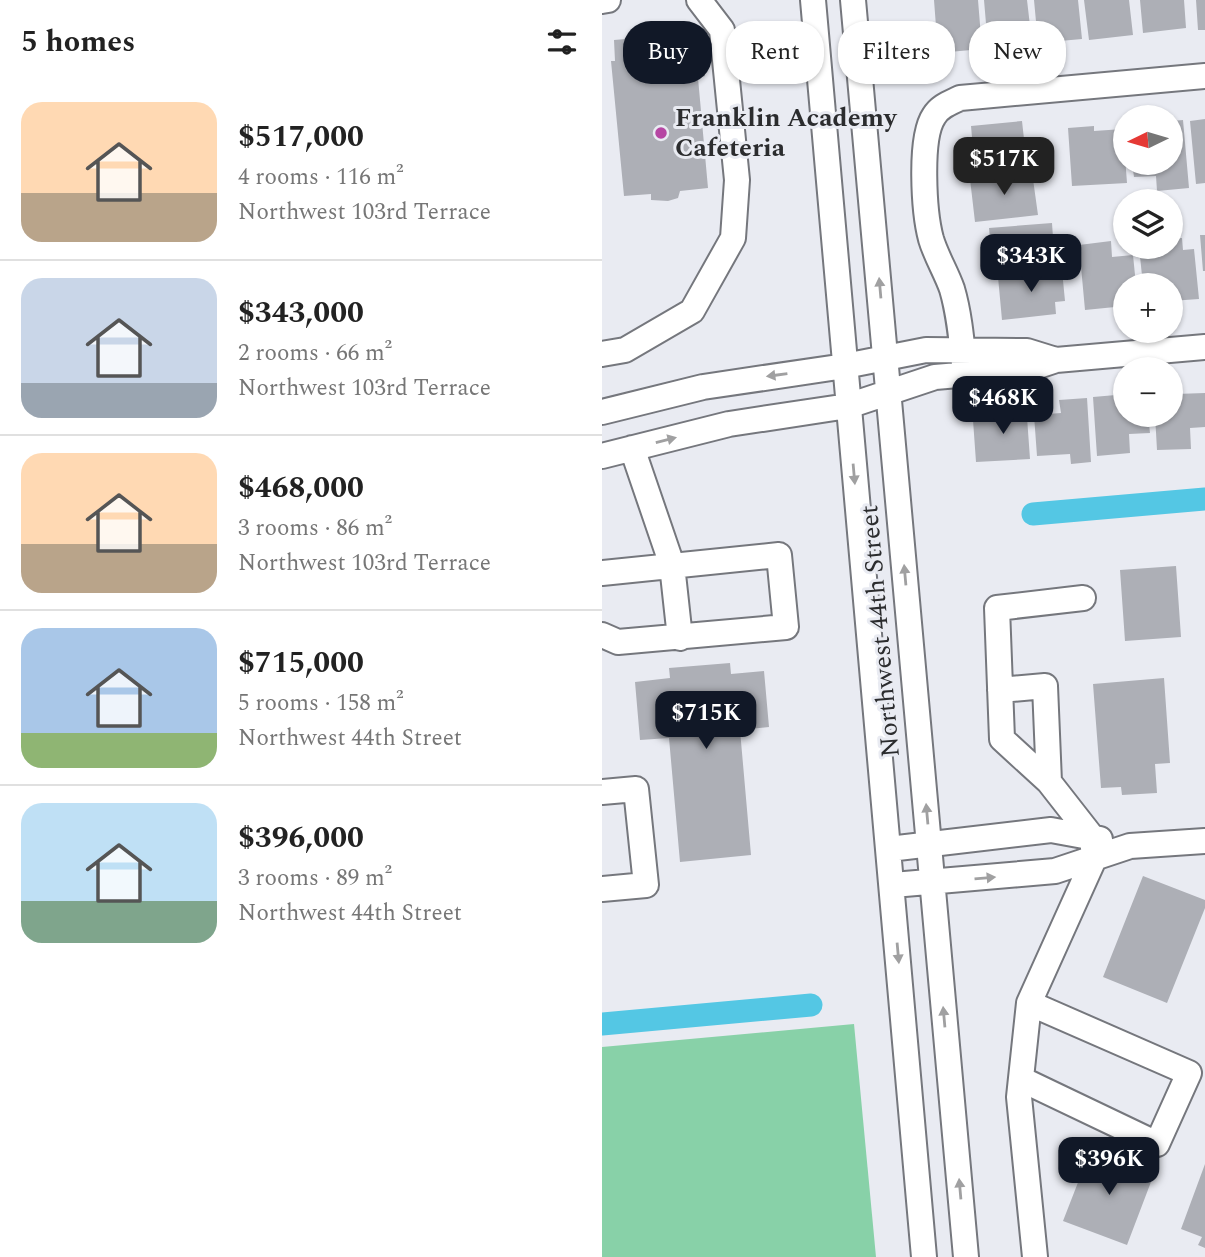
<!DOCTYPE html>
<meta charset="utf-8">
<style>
body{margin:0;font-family:Spectral,serif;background:#f2f2f2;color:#222;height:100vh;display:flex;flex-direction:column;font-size:26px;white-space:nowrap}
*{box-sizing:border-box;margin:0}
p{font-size:23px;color:#767676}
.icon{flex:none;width:38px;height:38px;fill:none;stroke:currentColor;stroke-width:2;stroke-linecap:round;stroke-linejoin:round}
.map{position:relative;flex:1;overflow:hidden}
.side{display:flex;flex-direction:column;background:#fff;width:602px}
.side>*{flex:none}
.banner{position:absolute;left:21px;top:21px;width:476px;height:63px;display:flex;gap:14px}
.needle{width:46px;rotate:265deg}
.controls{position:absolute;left:511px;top:105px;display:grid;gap:14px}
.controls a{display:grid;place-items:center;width:70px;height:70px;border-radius:50%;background:#fff;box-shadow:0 2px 5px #0004;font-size:35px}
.price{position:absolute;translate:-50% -60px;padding:0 16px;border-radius:14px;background:#111827;color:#fff;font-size:23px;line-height:46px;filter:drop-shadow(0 2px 4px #0008)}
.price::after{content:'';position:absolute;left:50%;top:42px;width:21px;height:16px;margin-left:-10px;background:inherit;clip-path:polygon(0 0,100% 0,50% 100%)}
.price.active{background:#222;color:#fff}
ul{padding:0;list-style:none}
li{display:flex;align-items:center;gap:21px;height:175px;padding:0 21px}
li+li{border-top:2px solid #e0e0e0}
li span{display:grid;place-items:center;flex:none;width:196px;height:140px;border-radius:21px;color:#555}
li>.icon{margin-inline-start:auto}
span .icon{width:84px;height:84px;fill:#fffc;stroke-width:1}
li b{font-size:30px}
h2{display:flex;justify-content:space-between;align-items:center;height:84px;padding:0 21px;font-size:30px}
.pill{padding:0 24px;border-radius:28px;background:#fff;box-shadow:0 2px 5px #0004;font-size:24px;line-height:63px}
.pill.active{background:#111827;color:#fff}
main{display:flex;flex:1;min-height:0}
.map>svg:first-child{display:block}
.green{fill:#88d1a8}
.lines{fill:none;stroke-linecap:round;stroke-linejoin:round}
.canal{stroke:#54c7e4;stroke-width:23}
.building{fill:#adafb6}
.minor-casing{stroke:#75777d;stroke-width:28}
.minor{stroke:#fff;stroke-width:24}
.oneway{fill:#a0a0a1}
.poi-dot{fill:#b646a3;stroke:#e9ebf2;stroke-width:2.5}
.labels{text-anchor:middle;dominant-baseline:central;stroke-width:6;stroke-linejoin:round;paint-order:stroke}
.poi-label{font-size:26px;font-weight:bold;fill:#2b2c2e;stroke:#e9ebf2;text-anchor:start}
.street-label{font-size:26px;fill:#2b2c2e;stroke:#e9ebf2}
</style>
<main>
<section class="side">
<h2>5 homes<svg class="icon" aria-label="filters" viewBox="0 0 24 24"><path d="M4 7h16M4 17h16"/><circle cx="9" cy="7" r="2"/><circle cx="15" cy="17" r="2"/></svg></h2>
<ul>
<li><span style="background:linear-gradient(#ffd9b3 65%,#b9a48a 0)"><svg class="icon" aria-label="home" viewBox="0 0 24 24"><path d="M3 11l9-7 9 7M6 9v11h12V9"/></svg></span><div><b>$517,000</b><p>4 rooms · 116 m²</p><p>Northwest 103rd Terrace</p></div></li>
<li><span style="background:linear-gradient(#c9d6e8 75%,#9aa5b1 0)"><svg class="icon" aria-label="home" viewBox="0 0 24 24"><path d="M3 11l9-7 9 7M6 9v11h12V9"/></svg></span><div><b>$343,000</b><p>2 rooms · 66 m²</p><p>Northwest 103rd Terrace</p></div></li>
<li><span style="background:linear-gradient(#ffd9b3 65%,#b9a48a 0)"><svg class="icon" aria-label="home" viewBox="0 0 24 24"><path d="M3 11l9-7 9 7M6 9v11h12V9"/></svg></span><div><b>$468,000</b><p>3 rooms · 86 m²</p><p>Northwest 103rd Terrace</p></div></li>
<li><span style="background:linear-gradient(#a9c7e8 75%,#8fb573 0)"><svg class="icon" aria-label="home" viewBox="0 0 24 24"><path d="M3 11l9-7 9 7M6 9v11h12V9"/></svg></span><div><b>$715,000</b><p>5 rooms · 158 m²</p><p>Northwest 44th Street</p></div></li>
<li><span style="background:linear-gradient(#bfe0f5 70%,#7fa58c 0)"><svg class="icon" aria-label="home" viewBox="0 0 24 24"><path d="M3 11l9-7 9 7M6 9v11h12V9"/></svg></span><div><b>$396,000</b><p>3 rooms · 89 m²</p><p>Northwest 44th Street</p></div></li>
</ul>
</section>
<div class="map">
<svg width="603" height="1257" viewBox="0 0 603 1257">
<rect width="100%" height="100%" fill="#e9ebf2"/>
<path class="green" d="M252 1024 274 1257H0V1047Z"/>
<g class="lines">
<path class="canal" d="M431 514 603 499
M0 1024 209 1005"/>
</g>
<path class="building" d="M332 0H376L380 49 336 53Z
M382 0H425L430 43 386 47Z
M432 0H476L480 39 436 43Z
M482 0H527L531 35 487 40Z
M538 0H582L584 28 541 33Z
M594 0H603V30H596Z
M93 33 94 47 101 48 103 76 96 78 106 188 78 191 76 198 66 201 49 200V194L22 196 9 61H13L12 40Z
M603 119V183L594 184 588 121Z
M581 120 587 188 555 191 554 176 532 177 530 163H569V121Z
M420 121 423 148 434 147 436 164 373 171 369 126Z
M492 126V131L521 129 525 183 470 186 466 128Z
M430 172 436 215 373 222 368 179Z
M450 223 453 267 391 271 387 228Z
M598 235H603V271H601Z
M580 238 581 250 592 249 597 299 569 301V285H541L537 247H569V239Z
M509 241 510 257 531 255 534 285H523V306L483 310 477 245Z
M460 270 463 301 453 302 454 314 400 320 396 277Z
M569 390H574V394L603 393V427L588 428 589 449 555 450 553 415H569Z
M514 395 515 400 523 399V415H546L548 433 527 434 528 453 495 456 491 397Z
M485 398 489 462 469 464 468 454 435 456 432 415 459 413 457 400Z
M424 403 428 459 374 462 371 420 399 418 398 405Z
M574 566 579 637 523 641 518 570Z
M128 663 129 674 162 671 167 727 138 730 149 855 78 862 67 738 38 740 33 682 68 678 67 668Z
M562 678 568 763 553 764 555 793 520 795 519 787 499 788 491 684Z
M541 876 603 900V908L565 1003 501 977Z
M489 1149 552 1174 525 1245 461 1221Z
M603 1164V1248L596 1245 600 1237 579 1229Z"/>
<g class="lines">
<defs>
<path id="minor" d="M211 0 322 1257
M251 0 364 1257
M0 1 6 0
M0 354 23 350 90 311 131 238 135 180 120 30 97 0
M363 374C360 346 358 316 350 289 344 272 334 256 329 239 322 213 317 138 332 116 338 106 348 103 358 98L603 76
M0 412 101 387 243 366 324 350 425 351 454 360
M30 448 70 565 78 638
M0 456 127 424 246 406 333 377 427 369 454 360 603 347
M0 573 177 555 184 627 16 642 0 635
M398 690 443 686 447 782
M0 792 34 789 44 885 0 889
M287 849 449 830 498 839
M291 885 453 871 528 846 603 841
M419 1079 555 1144 587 1073 427 1003
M433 1257 417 1097 427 1003 492 859 490 837 447 782 400 739 395 608 481 598"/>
</defs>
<use href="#minor" class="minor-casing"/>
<use href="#minor" class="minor"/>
</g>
<defs><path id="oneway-solid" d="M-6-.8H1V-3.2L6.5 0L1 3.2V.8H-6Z" transform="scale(1.75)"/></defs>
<g class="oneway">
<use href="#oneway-solid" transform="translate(278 288) rotate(-95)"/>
<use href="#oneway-solid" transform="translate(175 375) rotate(172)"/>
<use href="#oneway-solid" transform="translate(64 440) rotate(-14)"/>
<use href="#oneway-solid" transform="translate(252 474) rotate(85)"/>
<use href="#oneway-solid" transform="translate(303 575) rotate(-95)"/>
<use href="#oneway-solid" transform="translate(325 814) rotate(-95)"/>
<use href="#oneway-solid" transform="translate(383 878) rotate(-5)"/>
<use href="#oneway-solid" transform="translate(296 953) rotate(85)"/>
<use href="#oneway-solid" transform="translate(342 1017) rotate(-95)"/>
<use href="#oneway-solid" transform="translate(358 1189) rotate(-95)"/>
</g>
<circle class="poi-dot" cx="59" cy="133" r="7"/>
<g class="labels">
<g class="poi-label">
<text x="73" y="118">Franklin Academy<tspan x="73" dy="30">Cafeteria</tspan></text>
</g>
<g class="street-label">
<text transform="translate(278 631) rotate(-95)">Northwest 44th Street</text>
</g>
</g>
</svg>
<div class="controls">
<a><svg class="needle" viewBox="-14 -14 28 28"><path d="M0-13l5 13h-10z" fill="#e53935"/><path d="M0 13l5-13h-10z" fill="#767676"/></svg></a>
<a><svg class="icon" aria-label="layers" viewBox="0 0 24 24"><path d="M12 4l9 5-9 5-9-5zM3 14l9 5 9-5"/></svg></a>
<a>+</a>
<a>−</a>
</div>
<b class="price active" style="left:402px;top:197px">$517K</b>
<b class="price" style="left:429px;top:294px">$343K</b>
<b class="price" style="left:401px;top:436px">$468K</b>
<b class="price" style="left:104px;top:751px">$715K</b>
<b class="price" style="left:507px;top:1197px">$396K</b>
<div class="banner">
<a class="pill active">Buy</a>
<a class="pill">Rent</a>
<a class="pill">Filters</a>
<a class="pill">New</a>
</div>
</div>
</main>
